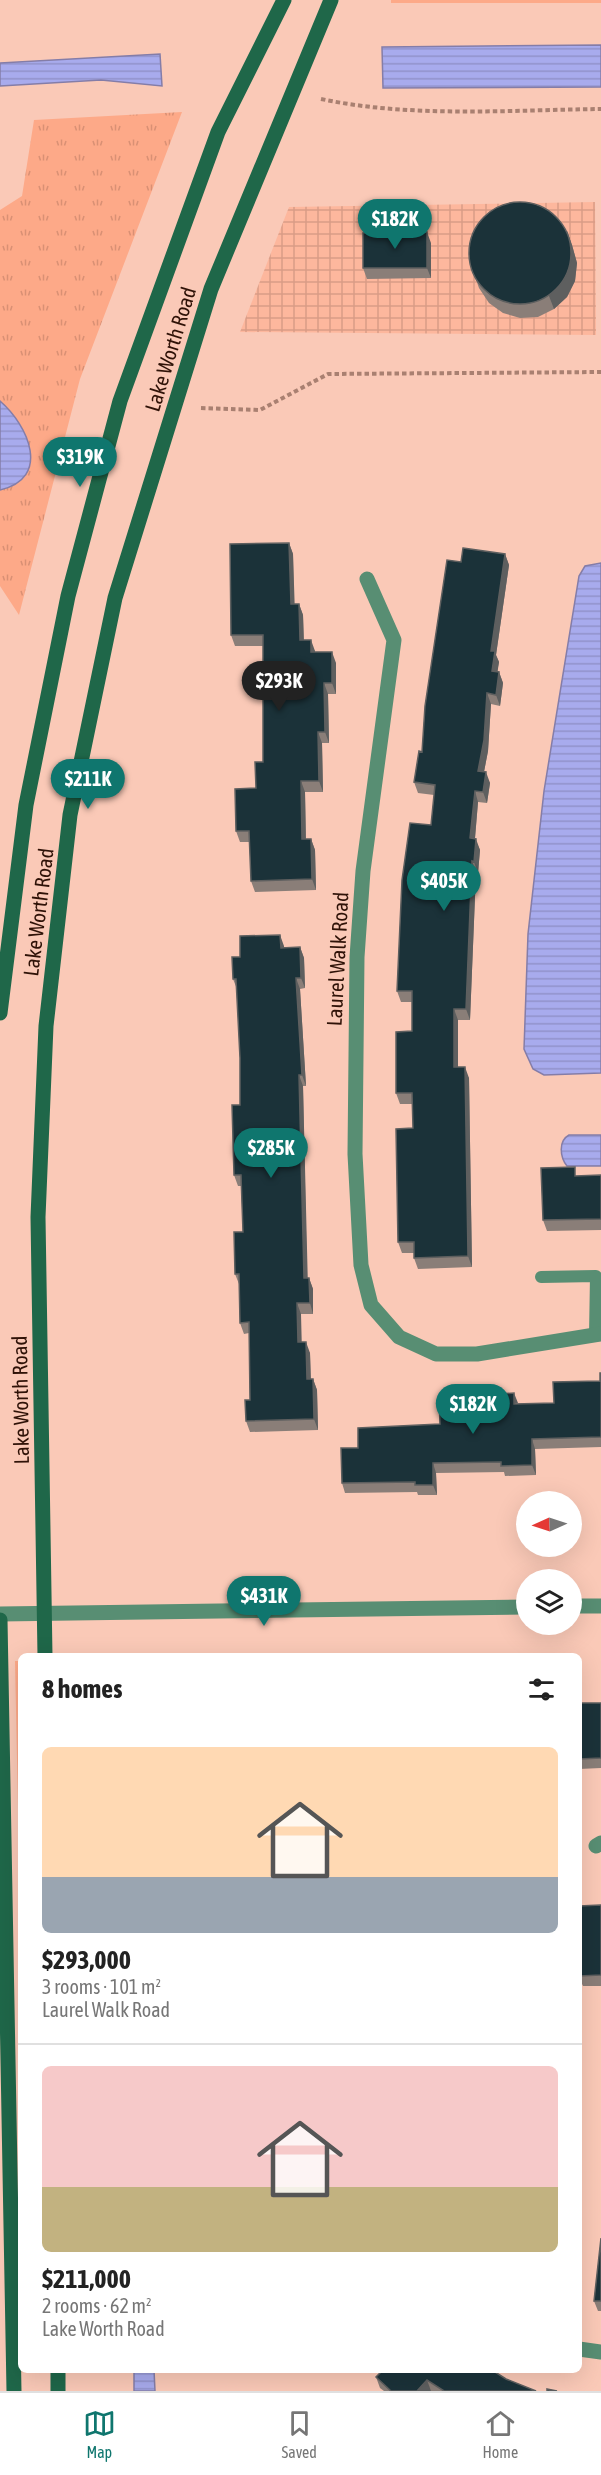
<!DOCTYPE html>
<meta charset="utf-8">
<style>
body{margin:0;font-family:"Asap Condensed",sans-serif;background:#f2f2f2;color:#222;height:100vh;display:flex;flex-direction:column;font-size:22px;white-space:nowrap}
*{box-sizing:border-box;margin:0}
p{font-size:20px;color:#767676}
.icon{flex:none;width:33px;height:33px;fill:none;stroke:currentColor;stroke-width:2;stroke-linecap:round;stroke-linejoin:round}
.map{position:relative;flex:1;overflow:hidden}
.details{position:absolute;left:18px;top:1653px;width:564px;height:720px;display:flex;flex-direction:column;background:#fff;border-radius:9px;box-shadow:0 6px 24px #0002}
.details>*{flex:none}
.needle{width:39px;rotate:267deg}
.fabs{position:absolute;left:516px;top:1491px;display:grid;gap:12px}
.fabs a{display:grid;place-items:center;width:66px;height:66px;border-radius:50%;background:#fff;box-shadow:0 6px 24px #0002;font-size:30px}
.price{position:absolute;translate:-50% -51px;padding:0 14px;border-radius:21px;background:#0f766e;color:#fff;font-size:20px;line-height:39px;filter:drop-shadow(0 2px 3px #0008)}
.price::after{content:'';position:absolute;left:50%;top:36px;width:18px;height:14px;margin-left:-9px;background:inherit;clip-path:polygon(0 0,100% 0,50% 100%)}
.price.on{background:#222;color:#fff}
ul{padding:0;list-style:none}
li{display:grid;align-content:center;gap:12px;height:318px;padding:0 24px}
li+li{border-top:2px solid #e0e0e0}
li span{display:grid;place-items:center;height:186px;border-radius:9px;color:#555}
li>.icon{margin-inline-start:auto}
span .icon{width:108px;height:108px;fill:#fffc;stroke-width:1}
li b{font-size:26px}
h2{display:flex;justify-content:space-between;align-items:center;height:72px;padding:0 24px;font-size:26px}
.tab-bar{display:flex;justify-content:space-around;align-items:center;height:84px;border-top:2px solid #e0e0e0;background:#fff;font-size:16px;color:#767676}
.tab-bar a{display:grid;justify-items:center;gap:3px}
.tab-bar .on{color:#0f766e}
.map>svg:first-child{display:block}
.industrial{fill:url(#industrial-grid)}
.grass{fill:url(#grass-tufts)}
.water{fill:url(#water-rules);stroke:#847da8;stroke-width:1.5}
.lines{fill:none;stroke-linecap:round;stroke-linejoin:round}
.path{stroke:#a98071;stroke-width:4;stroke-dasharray:4.5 3;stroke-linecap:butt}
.lane{stroke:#588e73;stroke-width:12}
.street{stroke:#588e73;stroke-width:15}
.secondary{stroke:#1f6749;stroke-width:15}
.wall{fill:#8a7e78}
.shaded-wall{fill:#5e5f5f}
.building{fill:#1b3239;stroke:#5e5f5f;stroke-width:1.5}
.labels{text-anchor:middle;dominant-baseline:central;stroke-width:6;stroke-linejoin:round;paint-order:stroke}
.street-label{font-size:21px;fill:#2f1207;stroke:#fac9b7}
</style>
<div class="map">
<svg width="601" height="2391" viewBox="0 0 601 2391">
<defs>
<pattern id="industrial-grid" width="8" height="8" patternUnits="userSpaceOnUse" patternTransform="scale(1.5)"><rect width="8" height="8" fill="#fdb79d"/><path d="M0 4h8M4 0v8" fill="none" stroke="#d99c86"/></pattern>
<pattern id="grass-tufts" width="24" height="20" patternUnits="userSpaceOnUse" patternTransform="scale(1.5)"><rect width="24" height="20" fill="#fda988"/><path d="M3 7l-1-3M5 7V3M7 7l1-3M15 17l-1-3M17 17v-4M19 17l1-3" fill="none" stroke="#d99074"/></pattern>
<pattern id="water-rules" width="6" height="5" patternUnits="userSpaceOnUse" patternTransform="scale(1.5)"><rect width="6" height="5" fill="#a8abed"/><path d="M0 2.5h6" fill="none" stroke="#9192ca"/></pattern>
</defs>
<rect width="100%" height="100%" fill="#fac9b7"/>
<path class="industrial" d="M595 202 596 335 240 332 289 207Z"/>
<path class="grass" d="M391 0H601V3H391Z
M182 112 80 379 19 615 0 586V210L22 196 34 120Z
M15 1661H21V1956Z"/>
<path class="water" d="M601 45V87L383 88 382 47Z
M160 54 162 86 101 80 0 86V63Z
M0 401C28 425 52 478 0 490Z
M601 563V1073L544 1075 533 1069 524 1049 528 934 544 791 579 576 585 566Z
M569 1135H601V1166H567C560 1157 558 1141 569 1135Z
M134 2370H154L155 2391H134Z"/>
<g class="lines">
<path class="path" d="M321 99C410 118 510 110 601 109
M201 408 260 410 328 374 601 372"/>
<path class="lane" d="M541 1277 596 1276 595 1335"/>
<path class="street" d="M367 579 394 640 363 871 357 957 355 1154 361 1265 371 1305 399 1337 436 1354H477L601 1334
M572 1606H601
M0 1614 526 1607
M596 1846 601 1843
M579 2349 601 2352"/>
<path class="secondary" d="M0 1013 26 805 68 596 120 401 218 132 284 0
M0 1620 14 2391
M45 1656 38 1217 46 1026 70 815 115 598 211 289 331 0
M58 2370V2391"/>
</g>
<path class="wall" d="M567 231 572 245 577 263 575 281 567 297 554 309 538 317 520 318 503 313 489 303 479 288 474 274Z
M431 243V278L367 279 363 268Z
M289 543 293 554 294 604H299L303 615 304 640 315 651V652L336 663V694H328L329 743H322L323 792H305L306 839H311L315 850 316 890 255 892 251 881 250 842H240L236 831 256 788 263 762V646H235L231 635Z
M505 554 509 565 496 655 499 662 497 672H499L503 683 500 706 491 704 488 751 484 772 490 783 487 803 478 802 475 839 480 850 478 873 476 872 470 1020H458V1067L469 1078 472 1267 418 1269 414 1258V1253H402L398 1242 413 1128 412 1104H400L396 1093 412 1031V1002H401L397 991 431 825 434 795 418 793 414 782 422 752 461 562Z
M284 946V947H300L304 958 305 988 300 989 306 1086H303L307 1278H309L313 1289V1314H301V1342L310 1353 311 1379H313L317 1390 318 1430 250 1432 246 1421 250 1400 249 1333 244 1334 240 1323 239 1284 235 1274 243 1232 241 1186H238L234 1175 240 1105V1058L237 989 233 979 240 957Z
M601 1175V1230L547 1231 543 1220 578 1176Z
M601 1373V1447L535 1449 536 1475 505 1476 504 1472 436 1473 437 1495H418L417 1492 345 1493 342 1483 358 1448 440 1424 518 1404 554 1403 600 1381Z
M579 1698 581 1703H601V1768L579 1769Z
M601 1905V1986H583L582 1984H579V1906Z
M601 2238V2311H598L594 2301Z
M376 2377 506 2379 536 2391H384L380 2388Z"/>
<path class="shaded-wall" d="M567 231 572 245 577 263 575 281 567 297 554 309 549 296Z
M427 232 431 243V278L427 268Z
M289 543 293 554 295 615 291 604Z
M505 554 509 565 496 655 499 662 496 682 492 671 491 651Z
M299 604 303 615 304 651 300 640Z
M311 640 315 651V663L311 652Z
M332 652 336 663V694L332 683Z
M499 672 503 683 500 706 496 695Z
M324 683 328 694 329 743 325 732Z
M487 693 491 704 488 751 482 782 478 771Z
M318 732 322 743 323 792 319 781Z
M486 772 490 783 487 803 483 792Z
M301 781 305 792 306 850 302 839Z
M475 791 478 802 474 849 470 838Z
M311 839 315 850 316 890 312 879Z
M476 839 480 850 478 873 474 862Z
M472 861 476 872 470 1020 466 1009Z
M280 935 284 946V958L281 948Z
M300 947 304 958 305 988 301 978Z
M296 978 300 989 306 1086 302 1075Z
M454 1009 458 1020V1078L454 1067Z
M465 1067 469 1078 472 1267 468 1256Z
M299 1075 303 1086 308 1289 304 1278Z
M309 1278 313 1289V1314L310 1303Z
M297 1303 301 1314 302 1353 298 1342Z
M306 1342 310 1353 311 1390 307 1379Z
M313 1379 317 1390 318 1430 314 1419Z
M514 1393 518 1403 514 1404Z
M532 1439 535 1449 536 1475 532 1465Z
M433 1463 436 1473 437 1495 433 1485Z
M427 2380 431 2391H417Z"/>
<path class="building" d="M469 253a51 51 0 1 1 102 0a51 51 0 1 1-102 0Z
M427 232V268H363V233Z
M289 543 291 604H299L300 640H311V652H332V683H324L325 732H318L319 781H301L302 839H311L312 879 251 881 249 831H236L235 789 256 788 255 762H263V635H231L230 544Z
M463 548 505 554 491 651H495L492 671 499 672 496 695 487 693 484 740 478 771 486 772 483 792 475 791 470 838 476 839 474 862 472 861 466 1009H454V1067H465L468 1256 414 1258V1242H398L396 1129 413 1128 412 1093H396V1032L412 1031V991H397L402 880 410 823 431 825 435 785 414 782 419 751 422 752 425 706 447 560 461 562Z
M280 935 281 948 300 947 301 978H296L302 1075H299L304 1278H309L310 1303H297L298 1342H306L307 1379H313L314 1419 246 1421 245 1400H250L249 1322 240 1323 239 1274H235L234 1232H243L241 1175H234L232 1105H240V1058L236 979H233L232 957H240V936Z
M575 1167V1176L601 1175V1219L543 1220 541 1168Z
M600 1373H601V1437L532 1439V1465L501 1466V1462L433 1463V1485H415V1482L342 1483 341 1448H358V1428L440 1424 439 1398 514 1393V1404L554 1403 553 1382 600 1381Z
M579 1703H601V1758L579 1759Z
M601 1905V1975L579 1976V1906Z
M601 2238V2301H594Z
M383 2370H492L506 2379 536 2391H444L427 2380 417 2391H391L376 2377Z
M547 2389 557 2391H547Z"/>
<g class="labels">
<g class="street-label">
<text transform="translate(170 349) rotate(-73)">Lake Worth Road</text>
<text transform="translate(38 912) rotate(-83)">Lake Worth Road</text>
<text transform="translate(337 959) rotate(-87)">Laurel Walk Road</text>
<text transform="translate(20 1400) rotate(-91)">Lake Worth Road</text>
</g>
</g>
</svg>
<div class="fabs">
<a><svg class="needle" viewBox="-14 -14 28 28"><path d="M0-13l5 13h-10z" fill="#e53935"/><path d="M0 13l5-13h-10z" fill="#767676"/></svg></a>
<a><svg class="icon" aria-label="layers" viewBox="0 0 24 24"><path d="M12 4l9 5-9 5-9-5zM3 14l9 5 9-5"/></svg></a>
</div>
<b class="price" style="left:395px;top:250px">$182K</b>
<b class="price" style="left:80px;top:488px">$319K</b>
<b class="price on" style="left:279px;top:712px">$293K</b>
<b class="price" style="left:88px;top:810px">$211K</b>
<b class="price" style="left:444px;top:912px">$405K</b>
<b class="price" style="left:271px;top:1179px">$285K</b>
<b class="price" style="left:473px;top:1435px">$182K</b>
<b class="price" style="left:264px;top:1627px">$431K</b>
<section class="details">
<h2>8 homes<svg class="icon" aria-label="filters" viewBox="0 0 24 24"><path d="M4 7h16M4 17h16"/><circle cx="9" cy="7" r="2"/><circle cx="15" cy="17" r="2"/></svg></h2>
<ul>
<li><span style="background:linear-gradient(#ffd9b3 70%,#9aa5b1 0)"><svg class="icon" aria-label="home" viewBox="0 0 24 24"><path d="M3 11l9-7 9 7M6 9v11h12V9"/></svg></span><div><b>$293,000</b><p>3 rooms · 101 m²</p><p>Laurel Walk Road</p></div></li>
<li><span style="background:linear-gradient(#f6c9c9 65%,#c2b280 0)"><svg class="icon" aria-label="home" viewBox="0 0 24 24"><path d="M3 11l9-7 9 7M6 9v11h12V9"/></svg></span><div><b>$211,000</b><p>2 rooms · 62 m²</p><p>Lake Worth Road</p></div></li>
</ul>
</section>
</div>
<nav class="tab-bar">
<a class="on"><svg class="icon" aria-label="map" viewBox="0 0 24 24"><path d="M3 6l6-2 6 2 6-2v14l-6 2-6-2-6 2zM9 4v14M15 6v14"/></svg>Map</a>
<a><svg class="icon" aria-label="saved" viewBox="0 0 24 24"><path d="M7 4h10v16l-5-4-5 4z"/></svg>Saved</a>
<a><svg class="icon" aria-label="home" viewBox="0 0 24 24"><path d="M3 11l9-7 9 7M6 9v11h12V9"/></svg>Home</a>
</nav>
